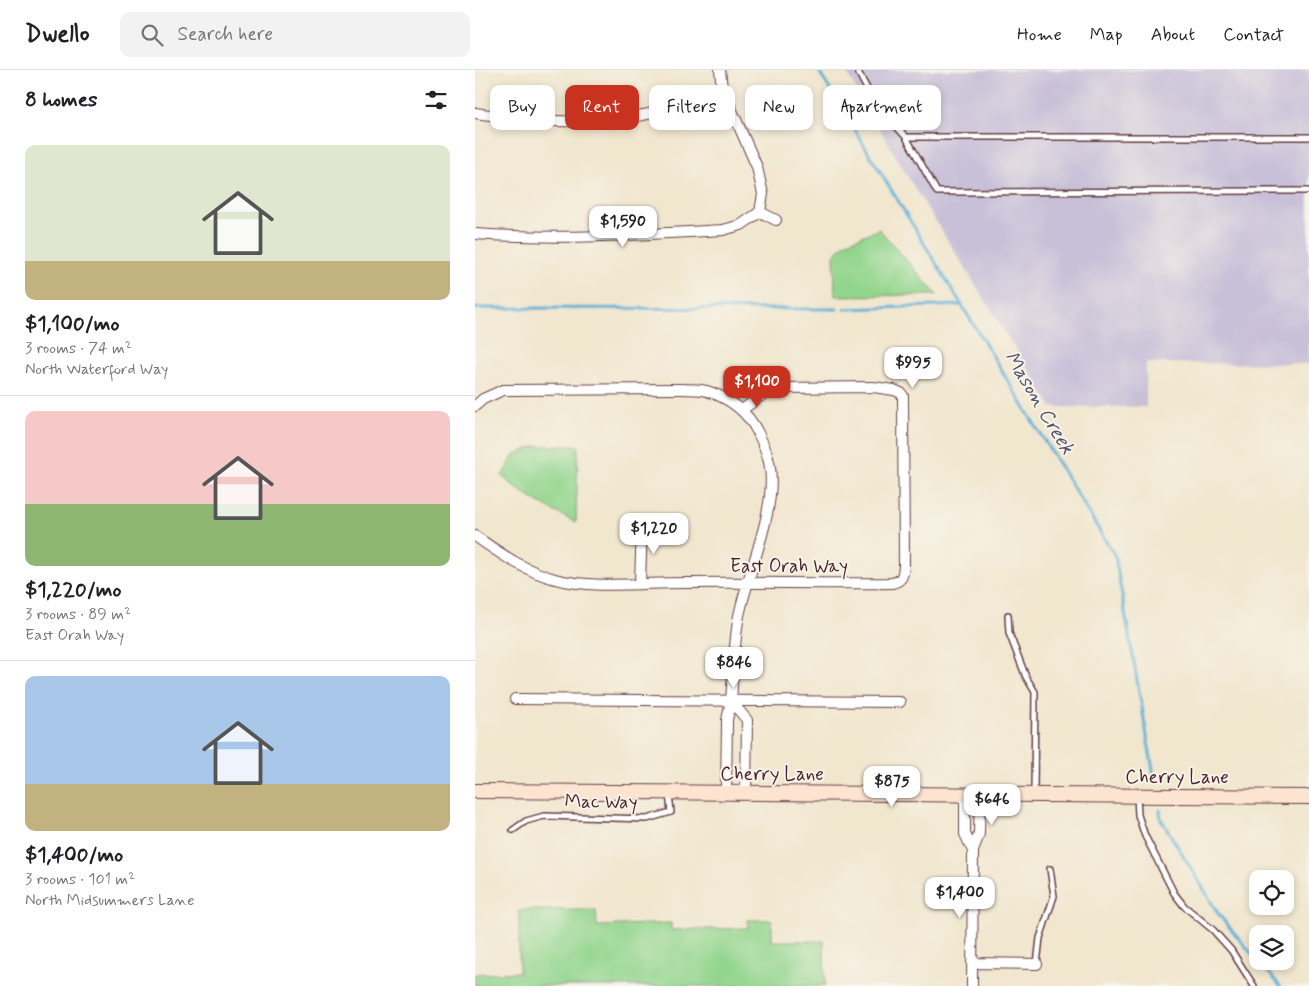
<!DOCTYPE html>
<meta charset="utf-8">
<style>
body{margin:0;font-family:Mynerve,sans-serif;background:#f2f2f2;color:#202124;height:100vh;display:flex;flex-direction:column;font-size:19px;white-space:nowrap}
*{box-sizing:border-box;margin:0}
p{font-size:16px;color:#757577}
.icon{flex:none;width:28px;height:28px;fill:none;stroke:currentColor;stroke-width:2;stroke-linecap:round;stroke-linejoin:round}
.map{position:relative;flex:1;overflow:hidden}
.drawer{display:flex;flex-direction:column;background:#fff;width:475px}
.drawer>*{flex:none}
.banner{position:absolute;left:15px;top:15px;width:475px;height:45px;display:flex;gap:10px}
.buttons{position:absolute;left:774px;top:800px;display:grid;gap:10px}
.buttons a{display:grid;place-items:center;width:45px;height:45px;border-radius:10px;background:#fff;box-shadow:0 2px 8px #0003;font-size:25px}
.price{position:absolute;translate:-50% -42px;padding:0 11px;border-radius:10px;background:#fff;color:#222;font-size:16px;line-height:32px;filter:drop-shadow(0 1px 2px #0008)}
.price::after{content:'';position:absolute;left:50%;top:30px;width:15px;height:11px;margin-left:-8px;background:inherit;clip-path:polygon(0 0,100% 0,50% 100%)}
.price.on{background:#c8321e;color:#fff}
ul{padding:0;list-style:none}
li{display:grid;align-content:center;gap:10px;height:265px;padding:0 25px}
li+li{border-top:1px solid #e0e0e0}
li span{display:grid;place-items:center;height:155px;border-radius:10px;color:#555}
li>.icon{margin-inline-start:auto}
span .icon{width:90px;height:90px;fill:#fffc;stroke-width:1}
li b{font-size:21px}
h2{display:flex;justify-content:space-between;align-items:center;height:60px;padding:0 25px;font-size:21px}
.pill{padding:0 18px;border-radius:10px;background:#fff;box-shadow:0 2px 8px #0003;font-size:18px;line-height:45px}
.pill.on{background:#c8321e;color:#fff}
header{display:flex;align-items:center;gap:30px;box-sizing:border-box;height:70px;padding:0 25px;background:#fff;border-bottom:1px solid #e0e0e0}
header strong{font-size:24px}
nav{display:flex;gap:28px;margin-inline-start:auto;font-size:18px}
.search{width:350px;height:45px;background:#f2f2f2;display:flex;align-items:center;gap:12px;box-sizing:border-box;padding:0 18px;border-radius:10px;color:#757577;font-size:19px}
main{display:flex;flex:1;min-height:0}
.map>svg:first-child{display:block}
.industrial{fill:#c8bfd8}
.green{fill:#92d58d;stroke:#6e7a5c}
.lines{fill:none;stroke-linecap:round;stroke-linejoin:round}
.stream{stroke:#5eb0d9;stroke-width:3}
.lane-casing{stroke:#633d43;stroke-width:8}
.street-casing{stroke:#633d43;stroke-width:12}
.secondary-casing{stroke:#633d43;stroke-width:16}
.lane{stroke:#fff;stroke-width:5}
.street{stroke:#fff;stroke-width:10}
.secondary{stroke:#fde4d1;stroke-width:14}
.labels{text-anchor:middle;dominant-baseline:central;stroke-width:4;stroke-linejoin:round;paint-order:stroke}
.street-label{font-size:19px;fill:#4a1f2b;stroke:#f7f3e8}
.water-label{font-size:20px;font-style:italic;fill:#515268;stroke:#f7f3e8}
</style>
<header>
<strong>Dwello</strong>
<div class="search"><svg class="icon" aria-label="search" viewBox="0 0 24 24"><circle cx="10" cy="10" r="6"/><path d="M15 15l6 6"/></svg>Search here</div>
<nav><a>Home</a><a>Map</a><a>About</a><a>Contact</a></nav>
</header>
<main>
<section class="drawer">
<h2>8 homes<svg class="icon" aria-label="filters" viewBox="0 0 24 24"><path d="M4 7h16M4 17h16"/><circle cx="9" cy="7" r="2"/><circle cx="15" cy="17" r="2"/></svg></h2>
<ul>
<li><span style="background:linear-gradient(#dfe7d0 75%,#c2b280 0)"><svg class="icon" aria-label="home" viewBox="0 0 24 24"><path d="M3 11l9-7 9 7M6 9v11h12V9"/></svg></span><div><b>$1,100/mo</b><p>3 rooms · 74 m²</p><p>North Waterford Way</p></div></li>
<li><span style="background:linear-gradient(#f6c9c9 60%,#8fb573 0)"><svg class="icon" aria-label="home" viewBox="0 0 24 24"><path d="M3 11l9-7 9 7M6 9v11h12V9"/></svg></span><div><b>$1,220/mo</b><p>3 rooms · 89 m²</p><p>East Orah Way</p></div></li>
<li><span style="background:linear-gradient(#a9c7e8 70%,#c2b280 0)"><svg class="icon" aria-label="home" viewBox="0 0 24 24"><path d="M3 11l9-7 9 7M6 9v11h12V9"/></svg></span><div><b>$1,400/mo</b><p>3 rooms · 101 m²</p><p>North Midsummers Lane</p></div></li>
</ul>
</section>
<div class="map">
<svg width="834" height="916" viewBox="0 0 834 916">
<rect width="100%" height="100%" fill="#f7f3e8"/>
<filter id="ink" filterUnits="userSpaceOnUse"><feTurbulence type="fractalNoise" baseFrequency=".02" numOctaves="2"/><feDisplacementMap in="SourceGraphic" scale="10" xChannelSelector="R" yChannelSelector="G"/><feConvolveMatrix kernelMatrix="1 2 1 2 8 2 1 2 1" color-interpolation-filters="sRGB"/></filter>
<filter id="wash" filterUnits="userSpaceOnUse"><feTurbulence type="fractalNoise" baseFrequency=".0096" numOctaves="4" result="noise"/><feDisplacementMap in="SourceGraphic" scale="20" xChannelSelector="R" yChannelSelector="G"/><feGaussianBlur stdDeviation="1.12" result="paint"/><feColorMatrix in="noise" values="0 0 0 0 0 0 0 0 0 0 0 0 0 0 0 0 0 1.4 0 .05"/><feComposite in="paint" operator="in"/></filter>
<g filter="url(#wash)">
<rect width="100%" height="100%" fill="#f1e6ce"/>
<path class="industrial" d="M370 0H834V294L671 293V337H577L439 117Z"/>
<path class="green" d="M404 159 462 225 360 226 359 185 370 173Z
M60 376H103L101 452C73 439 50 427 27 406L39 385Z
M44 840H121L122 856 196 853V860L273 858V850H297V871H349L350 916H0V904L44 902Z"/>
<g class="lines">
<path class="stream" d="M343 0 640 486 680 711
M0 238 362 239
M370 239 487 235
M685 740 686 749 744 845 782 890
M784 891 805 916"/>
</g>
</g>
<g filter="url(#ink)">
<g class="lines">
<defs>
<path id="lane" d="M382 0 399 32 431 67 462 122 834 121
M431 67H834
M533 545 534 563 551 607 560 622 559 725
M662 726 663 745 670 766 699 823 709 836 738 860 756 880 779 916
M38 760 51 751 69 746 172 749 196 742 194 723
M562 894 565 868 579 826 575 799"/>
<path id="street" d="M245 0 247 18 282 97 288 124 285 142
M0 43C50 50 100 55 150 48 180 44 209 36 237 29L249 23
M285 142 301 150
M0 164C84 170 164 165 248 160L266 155 285 142
M0 336 8 329 28 320 205 319C214 319 224 319 232 321 254 328 273 342 283 363 287 371 291 379 293 388 306 434 271 504 263 551 259 577 258 605 256 631
M0 466C26 484 50 501 80 509 117 519 169 513 208 513 278 512 347 514 417 513 427 511 428 506 429 496L428 326 426 323 419 320 398 317 303 318 287 325 267 340
M165 513 167 455
M40 629 425 632
M251 723 252 650 256 631 272 650 271 723
M490 725V764L498 781
M497 893 562 894
M497 916 498 781 504 764 505 725"/>
<path id="secondary" d="M0 721 834 727"/>
</defs>
<use href="#lane" class="lane-casing"/>
<use href="#street" class="street-casing"/>
<use href="#secondary" class="secondary-casing"/>
<use href="#lane" class="lane"/>
<use href="#street" class="street"/>
<use href="#secondary" class="secondary"/>
</g>
</g>
<g class="labels">
<g class="street-label">
<text x="314" y="496">East Orah Way</text>
<text x="297" y="704">Cherry Lane</text>
<text x="702" y="707">Cherry Lane</text>
<text transform="translate(126 732) rotate(1)">Mac Way</text>
</g>
<g class="water-label">
<text transform="translate(564 333) rotate(59)">Mason Creek</text>
</g>
</g>
</svg>
<div class="buttons">
<a><svg class="icon" aria-label="locate" viewBox="0 0 24 24"><circle cx="12" cy="12" r="6"/><path d="M12 2v4M12 18v4M2 12h4M18 12h4"/></svg></a>
<a><svg class="icon" aria-label="layers" viewBox="0 0 24 24"><path d="M12 4l9 5-9 5-9-5zM3 14l9 5 9-5"/></svg></a>
</div>
<b class="price" style="left:148px;top:178px">$1,590</b>
<b class="price" style="left:438px;top:319px">$995</b>
<b class="price on" style="left:282px;top:338px">$1,100</b>
<b class="price" style="left:179px;top:485px">$1,220</b>
<b class="price" style="left:259px;top:619px">$846</b>
<b class="price" style="left:417px;top:738px">$875</b>
<b class="price" style="left:517px;top:756px">$646</b>
<b class="price" style="left:485px;top:849px">$1,400</b>
<div class="banner">
<a class="pill">Buy</a>
<a class="pill on">Rent</a>
<a class="pill">Filters</a>
<a class="pill">New</a>
<a class="pill">Apartment</a>
</div>
</div>
</main>
